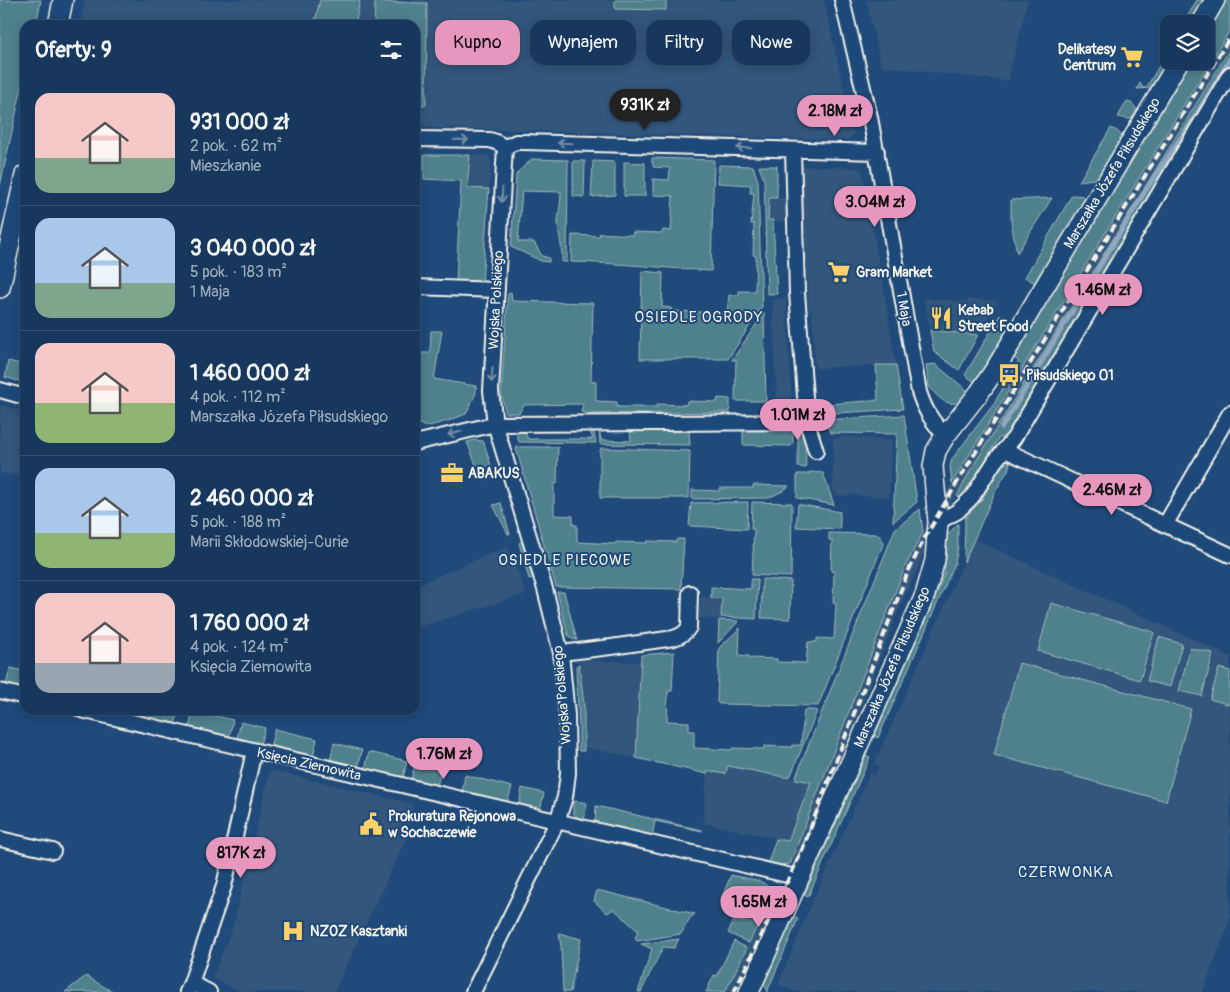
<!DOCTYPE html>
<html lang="pl">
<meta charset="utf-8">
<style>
body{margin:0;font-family:Pangolin,sans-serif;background:#244365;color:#f1f3f6;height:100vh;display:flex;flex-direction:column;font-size:19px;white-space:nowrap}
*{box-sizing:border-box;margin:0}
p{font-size:16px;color:#9eacbb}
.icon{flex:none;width:28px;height:28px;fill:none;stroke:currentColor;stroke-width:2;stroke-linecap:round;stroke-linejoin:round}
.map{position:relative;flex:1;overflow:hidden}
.drawer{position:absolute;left:20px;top:20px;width:400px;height:695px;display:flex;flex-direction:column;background:#17385c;border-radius:15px;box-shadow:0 2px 12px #0003,0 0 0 1px #365272}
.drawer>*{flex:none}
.top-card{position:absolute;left:435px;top:20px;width:475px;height:45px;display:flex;gap:10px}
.fabs{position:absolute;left:1160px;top:15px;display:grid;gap:10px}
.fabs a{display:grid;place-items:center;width:55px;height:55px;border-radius:10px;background:#17385c;box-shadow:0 2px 12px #0003,0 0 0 1px #365272;font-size:25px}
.price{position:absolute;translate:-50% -42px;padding:0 11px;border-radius:18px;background:#e797bd;color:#111;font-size:16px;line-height:32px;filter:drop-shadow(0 1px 2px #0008)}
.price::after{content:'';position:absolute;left:50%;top:30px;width:15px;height:11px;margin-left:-8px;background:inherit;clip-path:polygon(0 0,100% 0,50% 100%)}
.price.on{background:#222;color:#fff}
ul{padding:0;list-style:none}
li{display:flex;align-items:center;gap:15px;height:125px;padding:0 15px}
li+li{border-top:1px solid #365272}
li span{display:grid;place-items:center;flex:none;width:140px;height:100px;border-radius:15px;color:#555}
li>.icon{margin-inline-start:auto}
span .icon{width:60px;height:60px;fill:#fffc;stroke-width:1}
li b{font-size:21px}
h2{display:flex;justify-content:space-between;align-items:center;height:60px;padding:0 15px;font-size:21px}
.pill{padding:0 18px;border-radius:15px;background:#17385c;box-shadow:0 2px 12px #0003,0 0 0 1px #365272;font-size:18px;line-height:45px}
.pill.on{background:#e797bd;color:#111}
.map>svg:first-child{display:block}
.built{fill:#33577c}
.green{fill:#4f818d;stroke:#a2b9ba}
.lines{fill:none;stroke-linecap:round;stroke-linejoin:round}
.stream{stroke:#8fa7c0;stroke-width:5}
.street-casing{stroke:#f4f1e8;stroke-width:18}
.secondary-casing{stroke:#f4f1e8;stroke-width:22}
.street{stroke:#1f4a7a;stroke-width:14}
.secondary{stroke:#1f4a7a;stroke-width:19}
.rail{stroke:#f4f1e8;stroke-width:4;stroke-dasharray:8 4;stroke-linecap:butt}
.oneway{stroke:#748da6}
.labels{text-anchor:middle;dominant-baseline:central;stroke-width:4;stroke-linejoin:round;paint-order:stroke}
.poi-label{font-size:14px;font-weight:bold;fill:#f4f1e8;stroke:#1f4a7a;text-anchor:start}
.street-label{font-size:14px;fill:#f4f1e8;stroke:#1f4a7a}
.neighbourhood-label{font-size:15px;letter-spacing:1px;fill:#f4f1e8;stroke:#1f4a7a}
</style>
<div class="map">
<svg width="1230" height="992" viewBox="0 0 1230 992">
<rect width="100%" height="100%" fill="#1f4a7a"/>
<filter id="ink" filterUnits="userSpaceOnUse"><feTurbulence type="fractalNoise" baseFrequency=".02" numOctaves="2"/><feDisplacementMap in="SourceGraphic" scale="10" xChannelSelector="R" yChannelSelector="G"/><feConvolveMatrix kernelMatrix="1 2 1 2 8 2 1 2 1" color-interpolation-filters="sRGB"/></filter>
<g filter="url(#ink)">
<path class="built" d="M85 0H824L854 134 848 140 439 128 415 126V25H80Z
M866 0H1028L1008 81 987 79 881 66Z
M1230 30V49L970 471 931 539 896 616 817 823 798 868 790 864 905 567 923 532 952 483Z
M470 155H488L491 160 489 189 467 188Z
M801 166 859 168 862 171 887 307 896 365 815 368 812 311H808Z
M769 198H791L790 222 768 220Z
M786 298 792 405 777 406 772 299Z
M924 298 967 302 968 299 998 301 978 335 930 330Z
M0 405 25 412V478L0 473Z
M848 437 892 440 889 497 849 495 848 496 837 495 833 491V438Z
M974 539 1230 656V920L1203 992H797L778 985 811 905 870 773 875 775 879 767 874 764Z
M508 546 526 594 415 628V586Z
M701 597 722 598 721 619 699 618Z
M579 660 640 662 636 758 584 747V703Z
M727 766 811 782 788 841 703 823 707 771Z
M270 770 413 804 405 841 334 992H242L212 978 233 926Z
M774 890 785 894 738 992H725Z"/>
<path class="green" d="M0 0H41L36 25H25V73L0 186Z
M320 0H360L355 25H314Z
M615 0H666V10L615 9Z
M1197 0H1204L1190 24H1183Z
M1225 0H1230V30L952 483 950 466 952 459 993 405 1019 361 1013 358 1188 61H1206V32Z
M375 2 427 3 426 105H415V25H374Z
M1169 49V61L1154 85 1149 88 1137 89 1140 83 1142 87C1146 89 1147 86 1149 83Z
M1230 49V66L1010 433 998 439 965 495 960 499 957 496 970 471Z
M1127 101C1134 104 1139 109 1135 117L1129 119 1118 117Z
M1111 128C1117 131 1121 132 1121 139L1100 176 1094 179 1079 181Z
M424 155H470L467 188 489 189 482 283 456 282 461 181 424 179Z
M652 158 714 160 711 271C664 268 618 263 571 262L572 235 599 236 600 233 632 235 633 232 662 233 663 230 671 231 673 196 653 195V179L669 180 670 168 653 167V164L652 163Z
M532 159 568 160 567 262H562C563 248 558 235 558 221 559 211 561 201 561 192L522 191 518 242H534L542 256 549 258V262L541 261 511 247 516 176 517 173Z
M573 161H585L584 197 573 196Z
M593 161 615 162V195L591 197Z
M624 162 645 163V196H624Z
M719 165 753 166 758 181 762 307 728 359H640L642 271 663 273 662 307 671 308 672 311 727 313 729 295H739V291H755L756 256 753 255 754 224H751L754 193H750L751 185 718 183Z
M759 166H777V198H769L768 220H773L777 294H767L764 180Z
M1072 195 1083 196 1085 199V202L1035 283 1025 277Z
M1052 198 1017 253 1011 222V200Z
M511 292 512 301 593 303 591 381H596V401L617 402V407H657V404L686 405 687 401 717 402 718 398 730 399V412L590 414 581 412 583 404 524 405 519 413H506L501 394 508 294Z
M764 313 766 401H735L736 360H732Z
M1000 315 1002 324 1006 332 975 382 965 375Z
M930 330 978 335 959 370 934 352Z
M431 331H442L434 379 476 386V393L466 414 448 421 425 427 418 423 415 420V353H430Z
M8 361 25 365V383L5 377Z
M935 364 968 391C966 394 963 399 960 401 948 409 935 395 929 386L926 365Z
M876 365H896L903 409 820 414 818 411V405L878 400Z
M904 415 917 502 893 522 897 434 831 433 823 420Z
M793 426V443L791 446 743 445V427Z
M798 426 805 429 806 468 798 467Z
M515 429H523L528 439H593L589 429H593L596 443 519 442Z
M599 429 601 440 631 441 630 429 689 430 690 445 600 444Z
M475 440 483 441 484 443 494 476 482 480 467 442Z
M516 447H558L557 484H554V515L573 516V525H577V542L615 544 616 542 647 543V541L676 542 677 539H684L681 589 556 587 516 448Z
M601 448 690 451 689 498H600V451Z
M1005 463H1010L1008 470 995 492 964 562 965 518 982 499 999 469Z
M809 472 823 473 834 505 797 498V474H809Z
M753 485 789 486 783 491 768 498 692 499V490L720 491V488H753Z
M748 502 747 529 690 526 689 525 691 503Z
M752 502 792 503 791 577 752 575 754 529H751Z
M501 503 510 534H508L493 505Z
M798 504 840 512V529L796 527Z
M920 509 923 532 905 567 790 864 780 865 768 862 776 839 788 841 811 782 795 779 895 529Z
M958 524V547L955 563 878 738 874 736 937 593 944 574 946 558V539L948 534Z
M829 533 878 534 884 542 818 706 719 704 717 702 719 648 740 628 739 655 749 656V658L777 659V662L806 663 808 642H817V638L834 639 836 604 833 603 834 572 831 571 832 540H829Z
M523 540 533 578 529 579 519 543Z
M751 579H758L756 619 721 617 722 598H711V587L751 589Z
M762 579 791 581 790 619 761 618Z
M557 592H564L577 640 572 639 568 635Z
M1051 603 1154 632 1140 680 1038 651Z
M719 620 738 621V622L718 643Z
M1159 637 1182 644 1170 687 1147 681Z
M1190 648 1213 653 1202 696 1179 691Z
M674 652 672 691H668L667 721 689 722V731H694V748L732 750V748L764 749V746L792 747 793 745H801L804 710H813L817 711 791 775 788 777H784L728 766 725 774 708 771 707 774 636 758 641 655Z
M1019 663 1191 709 1166 801 994 755Z
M579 664 584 704V751H579V726L576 668V666Z
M10 668 25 671V690L6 685Z
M1219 668 1230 671V705L1210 699Z
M110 710H179L175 725Z
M193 711 233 720 229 737 189 728Z
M241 722 265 728 260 744 237 738Z
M275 729 317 739 313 757 270 747Z
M334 743 362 750 358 768 330 761Z
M369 752 407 761 403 778 365 769Z
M866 755 870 757 808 897 804 895Z
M415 763 441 770 437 786 411 780Z
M465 775 512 787 507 803 462 792Z
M522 788 544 793 540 810 519 806Z
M576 801 587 803 584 821 580 820 573 813V802Z
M596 806 702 830V831L655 821 652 837 595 823Z
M731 875C747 880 772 877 771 898L749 943 728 933 734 920 745 922C738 910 722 912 721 899Z
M597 890 695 914 690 918 681 934 637 941 635 938 638 931 614 909 607 913 594 901Z
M792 916 798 919 768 990V992L764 983 765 980Z
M559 933 581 939 570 992H563L561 947Z
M679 939 674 948 663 947 641 992H638L652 949 641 944Z
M734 941 747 948 725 992H706L714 975 717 976Z
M86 976 113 992H65Z"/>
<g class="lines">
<path class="stream" d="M1002 427 1147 188 1189 126 1230 59"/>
<defs>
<path id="street" d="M842 0 870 117 919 392C925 411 932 421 945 436
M415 139 490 140 496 142 505 147
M505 147 516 142H523L877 152
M415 287 497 290
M0 390 25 397
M807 422 816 451
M415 443 495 424 807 422 797 293 793 150
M1005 450 1230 555
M938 522 958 511 972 497 995 461 1014 438 1230 74
M1165 525 1230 413
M561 653 611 647 674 638C680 636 686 633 689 627L690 593
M0 691 25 697
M81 710 800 878
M0 839 53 851
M191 983 209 992
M187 992 191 983 224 886 254 751
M473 992 557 822 565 797 568 773 567 715 561 653 545 589 495 424 491 391 505 147"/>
<path id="secondary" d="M1201 24 1215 0
M58 25 63 0
M0 288 25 175
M749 992 925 595 935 560 938 522 933 466 936 451 945 436 979 393 996 368 1179 61"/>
</defs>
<use href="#street" class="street-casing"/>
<use href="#secondary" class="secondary-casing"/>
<use href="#street" class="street"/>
<use href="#secondary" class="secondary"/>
<path class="rail" d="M734 992 801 853 907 574 924 539 958 481 1230 37"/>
</g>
<defs><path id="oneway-shaft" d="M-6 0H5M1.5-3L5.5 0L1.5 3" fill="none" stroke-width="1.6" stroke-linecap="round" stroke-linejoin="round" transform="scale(1.25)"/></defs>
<g class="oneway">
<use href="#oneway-shaft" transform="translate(461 140) rotate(1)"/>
<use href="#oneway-shaft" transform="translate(565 143) rotate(-178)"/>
<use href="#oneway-shaft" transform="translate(744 148) rotate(-178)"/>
<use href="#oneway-shaft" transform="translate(502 195) rotate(93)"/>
<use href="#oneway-shaft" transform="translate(492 375) rotate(94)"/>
<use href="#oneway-shaft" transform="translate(455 433) rotate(167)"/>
</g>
</g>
<defs>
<symbol id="supermarket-bare" viewBox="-9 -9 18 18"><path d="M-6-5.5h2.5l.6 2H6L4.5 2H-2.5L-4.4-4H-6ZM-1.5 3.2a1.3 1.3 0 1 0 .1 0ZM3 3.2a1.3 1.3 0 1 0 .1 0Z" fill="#ffd166" stroke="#1f4a7a" stroke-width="2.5" paint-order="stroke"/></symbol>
<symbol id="restaurant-bare" viewBox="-9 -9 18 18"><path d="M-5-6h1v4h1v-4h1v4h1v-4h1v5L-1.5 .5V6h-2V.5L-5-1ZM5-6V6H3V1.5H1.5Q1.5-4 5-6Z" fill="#ffd166" stroke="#1f4a7a" stroke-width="2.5" paint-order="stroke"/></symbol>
<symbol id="bus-bare" viewBox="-9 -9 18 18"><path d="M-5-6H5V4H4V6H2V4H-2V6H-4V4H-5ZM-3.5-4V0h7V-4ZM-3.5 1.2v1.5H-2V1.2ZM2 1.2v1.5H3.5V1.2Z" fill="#ffd166" stroke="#1f4a7a" stroke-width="2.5" paint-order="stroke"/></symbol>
<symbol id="office-bare" viewBox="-9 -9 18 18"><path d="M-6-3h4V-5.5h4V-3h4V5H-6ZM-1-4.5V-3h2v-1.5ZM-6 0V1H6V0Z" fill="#ffd166" stroke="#1f4a7a" stroke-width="2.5" paint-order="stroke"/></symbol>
<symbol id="civic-bare" viewBox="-9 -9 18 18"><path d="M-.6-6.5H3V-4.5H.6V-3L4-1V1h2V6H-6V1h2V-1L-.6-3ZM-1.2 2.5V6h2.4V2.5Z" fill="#ffd166" stroke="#1f4a7a" stroke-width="2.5" paint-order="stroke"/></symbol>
<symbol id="hospital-bare" viewBox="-9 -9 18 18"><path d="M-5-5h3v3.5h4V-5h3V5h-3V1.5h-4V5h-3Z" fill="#ffd166" stroke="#1f4a7a" stroke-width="2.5" paint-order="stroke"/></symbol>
</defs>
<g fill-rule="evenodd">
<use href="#supermarket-bare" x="1116" y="41" width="32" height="32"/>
<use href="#supermarket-bare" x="823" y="256" width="32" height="32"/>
<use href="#restaurant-bare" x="925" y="302" width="32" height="32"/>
<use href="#bus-bare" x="993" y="359" width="32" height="32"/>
<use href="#office-bare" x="436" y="457" width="32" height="32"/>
<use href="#civic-bare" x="355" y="808" width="32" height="32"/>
<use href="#hospital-bare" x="277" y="915" width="32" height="32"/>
</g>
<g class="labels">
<g class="poi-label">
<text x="1116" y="49" text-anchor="end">Delikatesy<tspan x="1116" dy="16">Centrum</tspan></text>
<text x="856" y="272">Gram Market</text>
<text x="958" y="310">Kebab<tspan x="958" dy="16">Street Food</tspan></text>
<text x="1026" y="375">Piłsudskiego 01</text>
<text x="468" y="473">ABAKUS</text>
<text x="388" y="816">Prokuratura Rejonowa<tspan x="388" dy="16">w Sochaczewie</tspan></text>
<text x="310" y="931">NZOZ Kasztanki</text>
</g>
<g class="street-label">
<text transform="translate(1112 173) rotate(-59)">Marszałka Józefa Piłsudskiego</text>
<text transform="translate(496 300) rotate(-87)">Wojska Polskiego</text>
<text transform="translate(904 309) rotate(80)">1 Maja</text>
<text transform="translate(892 667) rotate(-67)">Marszałka Józefa Piłsudskiego</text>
<text transform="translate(562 695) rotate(-95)">Wojska Polskiego</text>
<text transform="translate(309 764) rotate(13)">Księcia Ziemowita</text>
</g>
<g class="neighbourhood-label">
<text x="699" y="317">OSIEDLE OGRODY</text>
<text x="565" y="560">OSIEDLE PIECOWE</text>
<text x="1066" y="872">CZERWONKA</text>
</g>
</g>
</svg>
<div class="fabs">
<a><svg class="icon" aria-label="layers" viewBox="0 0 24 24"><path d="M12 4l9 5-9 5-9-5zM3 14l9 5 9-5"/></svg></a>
</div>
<b class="price on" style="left:645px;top:131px">931K zł</b>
<b class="price" style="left:835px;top:137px">2.18M zł</b>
<b class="price" style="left:875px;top:228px">3.04M zł</b>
<b class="price" style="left:1103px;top:316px">1.46M zł</b>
<b class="price" style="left:798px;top:441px">1.01M zł</b>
<b class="price" style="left:1112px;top:516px">2.46M zł</b>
<b class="price" style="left:444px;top:780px">1.76M zł</b>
<b class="price" style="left:241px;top:879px">817K zł</b>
<b class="price" style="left:759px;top:928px">1.65M zł</b>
<div class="top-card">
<a class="pill on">Kupno</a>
<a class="pill">Wynajem</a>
<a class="pill">Filtry</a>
<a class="pill">Nowe</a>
</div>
<section class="drawer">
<h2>Oferty: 9<svg class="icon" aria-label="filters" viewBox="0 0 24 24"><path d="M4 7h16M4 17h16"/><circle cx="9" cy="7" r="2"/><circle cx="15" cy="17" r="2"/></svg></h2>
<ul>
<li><span style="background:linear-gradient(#f6c9c9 65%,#7fa58c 0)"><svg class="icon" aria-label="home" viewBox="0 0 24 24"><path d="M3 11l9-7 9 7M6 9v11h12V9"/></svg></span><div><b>931 000 zł</b><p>2 pok. · 62 m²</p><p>Mieszkanie</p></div></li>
<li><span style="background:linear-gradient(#a9c7e8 65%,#7fa58c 0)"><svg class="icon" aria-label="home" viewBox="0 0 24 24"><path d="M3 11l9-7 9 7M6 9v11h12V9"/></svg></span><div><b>3 040 000 zł</b><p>5 pok. · 183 m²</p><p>1 Maja</p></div></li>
<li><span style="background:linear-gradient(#f6c9c9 60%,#8fb573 0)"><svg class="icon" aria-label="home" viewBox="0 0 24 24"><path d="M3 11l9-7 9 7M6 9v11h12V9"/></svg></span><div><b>1 460 000 zł</b><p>4 pok. · 112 m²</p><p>Marszałka Józefa Piłsudskiego</p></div></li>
<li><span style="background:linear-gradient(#a9c7e8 65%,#8fb573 0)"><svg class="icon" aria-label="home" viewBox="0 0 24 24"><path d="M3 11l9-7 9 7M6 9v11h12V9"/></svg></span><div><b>2 460 000 zł</b><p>5 pok. · 188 m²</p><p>Marii Skłodowskiej-Curie</p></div></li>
<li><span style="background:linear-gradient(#f6c9c9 70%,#9aa5b1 0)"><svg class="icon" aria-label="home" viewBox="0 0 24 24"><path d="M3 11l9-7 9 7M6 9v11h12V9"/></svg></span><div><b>1 760 000 zł</b><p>4 pok. · 124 m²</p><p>Księcia Ziemowita</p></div></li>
</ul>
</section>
</div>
